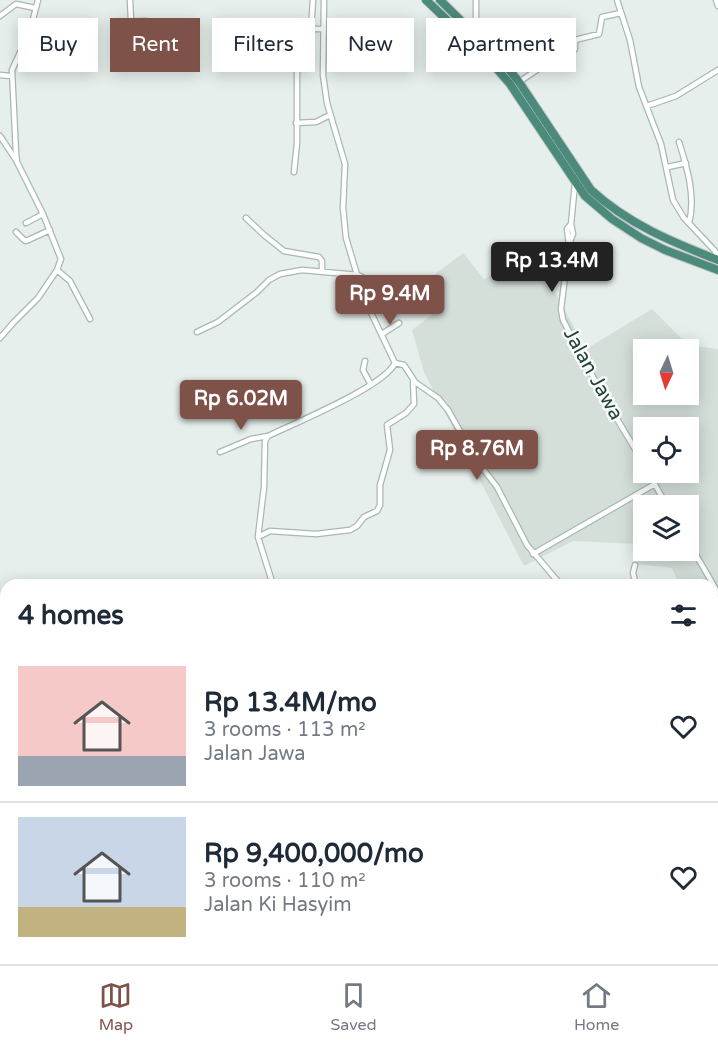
<!DOCTYPE html>
<meta charset="utf-8">
<style>
body{margin:0;font-family:"Varela Round",sans-serif;background:#f6f6f7;color:#1f2937;height:100vh;display:flex;flex-direction:column;font-size:22px;white-space:nowrap}
*{box-sizing:border-box;margin:0}
p{font-size:20px;color:#747a83}
.icon{flex:none;width:33px;height:33px;fill:none;stroke:currentColor;stroke-width:2;stroke-linecap:round;stroke-linejoin:round}
.map{position:relative;flex:1;overflow:hidden}
.side{position:absolute;left:0px;top:579px;width:718px;height:386px;display:flex;flex-direction:column;background:#fff;border-radius:18px 18px 0 0;box-shadow:0 3px 15px #0003}
.side>*{flex:none}
.banner{position:absolute;left:18px;top:18px;width:682px;height:54px;display:flex;gap:12px}
.needle{width:39px;rotate:184deg}
.tools{position:absolute;left:633px;top:339px;display:grid;gap:12px}
.tools a{display:grid;place-items:center;width:66px;height:66px;border-radius:0px;background:#fff;box-shadow:0 3px 15px #0003;font-size:30px}
.price{position:absolute;translate:-50% -51px;padding:0 14px;border-radius:6px;background:#7f5249;color:#fff;font-size:20px;line-height:39px;filter:drop-shadow(0 2px 3px #0008)}
.price::after{content:'';position:absolute;left:50%;top:36px;width:18px;height:14px;margin-left:-9px;background:inherit;clip-path:polygon(0 0,100% 0,50% 100%)}
.price.active{background:#222;color:#fff}
ul{padding:0;list-style:none}
li{display:flex;align-items:center;gap:18px;height:150px;padding:0 18px}
li+li{border-top:2px solid #e0e1e3}
li span{display:grid;place-items:center;flex:none;width:168px;height:120px;border-radius:0px;color:#555}
li>.icon{margin-inline-start:auto}
span .icon{width:72px;height:72px;fill:#fffc;stroke-width:1}
li b{font-size:26px}
h2{display:flex;justify-content:space-between;align-items:center;height:72px;padding:0 18px;font-size:26px}
.tag{padding:0 21px;border-radius:0px;background:#fff;box-shadow:0 3px 15px #0003;font-size:21px;line-height:54px}
.tag.active{background:#7f5249;color:#fff}
.menu{display:flex;justify-content:space-around;align-items:center;height:84px;border-top:2px solid #e0e1e3;background:#fff;font-size:16px;color:#747a83}
.menu a{display:grid;justify-items:center;gap:3px}
.menu .active{color:#7f5249}
.map>svg:first-child{display:block}
.built{fill:#d4dfda;fill-rule:evenodd}
.lines{fill:none;stroke-linecap:round;stroke-linejoin:round}
.minor-casing{stroke:#a8b8b2;stroke-width:7}
.trunk-casing{stroke:#c2cac8;stroke-width:10}
.minor{stroke:#fff;stroke-width:4.5}
.trunk{stroke:#4c8a7c;stroke-width:8}
.labels{text-anchor:middle;dominant-baseline:central;stroke-width:5;stroke-linejoin:round;paint-order:stroke}
.street-label{font-size:20px;fill:#24423a;stroke:#f7fbf9}
</style>
<div class="map">
<svg width="718" height="964" viewBox="0 0 718 964">
<rect width="100%" height="100%" fill="#e6efeb"/>
<path class="built" d="M463 253 484 279 510 266 540 264 586 349 652 309 688 345 718 349V714L712 707V585H693L692 582 679 585 672 568 638 564V544L573 541 524 566 424 372 412 330 433 314 417 288ZM644 350H688V394H644ZM644 428H688V472H644ZM644 506H688V550H644Z"/>
<g class="lines">
<defs>
<path id="minor" d="M130 0 131 21
M617 0 630 40 639 87 661 144 673 200 684 218 715 251 718 257
M716 0 718 6
M0 16 16 4 35 8
M114 22 146 21
M31 27 54 36 82 27
M311 29 313 0
M472 33 476 25V0
M24 44 40 51
M0 75 11 76
M519 82 556 57 572 52 575 49V40L599 34 602 17 621 13
M647 106 676 96 718 70
M296 123 316 122 330 115
M0 136 16 160
M679 142C687 167 696 197 689 223
M668 167 686 163
M294 172 297 143V73L310 39 311 29H324
M246 218 264 235 284 251 319 257 322 261V272
M26 223 43 214
M571 224 567 229 569 244 561 309 563 320 602 394 644 464
M16 232 24 240 26 241 50 230
M569 244 573 234 571 224 575 183
M57 270 70 281 90 319
M197 332 218 322 257 292 269 280 280 274 302 270 358 275C365 277 372 287 383 292
M382 334 399 323
M0 338 13 323 38 298 57 270 61 259 43 214 17 162 16 153 12 70 30 31 38 0
M365 361 363 370 371 385
M395 363 404 365 415 382 438 398 448 410 477 461 497 487 527 545 561 585
M220 452 251 439 268 436
M648 472 667 506
M258 537 270 531 316 534 350 530 357 526 364 517 377 511 380 505V485L390 450 387 425 406 413 414 404 413 379
M688 541 718 593
M533 554 655 484
M635 565 633 573 636 585
M273 585 258 537 264 487 265 441 268 436C295 423 385 386 395 363L364 298 346 238 343 208 345 164 327 103 323 75 324 0
M712 763 718 773
M0 832 6 852
M295 958V964
M2 964 3 937 6 915"/>
<path id="trunk" d="M426 0 490 61 510 84 585 196 612 219 641 238 665 250 718 270
M440 0 503 62 519 82 591 190C628 224 672 242 718 260"/>
</defs>
<use href="#minor" class="minor-casing"/>
<use href="#trunk" class="trunk-casing"/>
<use href="#minor" class="minor"/>
<use href="#trunk" class="trunk"/>
</g>
<g class="labels">
<g class="street-label">
<text transform="translate(593 374) rotate(61)">Jalan Jawa</text>
</g>
</g>
</svg>
<div class="tools">
<a><svg class="needle" viewBox="-14 -14 28 28"><path d="M0-13l5 13h-10z" fill="#e53935"/><path d="M0 13l5-13h-10z" fill="#747a83"/></svg></a>
<a><svg class="icon" aria-label="locate" viewBox="0 0 24 24"><circle cx="12" cy="12" r="6"/><path d="M12 2v4M12 18v4M2 12h4M18 12h4"/></svg></a>
<a><svg class="icon" aria-label="layers" viewBox="0 0 24 24"><path d="M12 4l9 5-9 5-9-5zM3 14l9 5 9-5"/></svg></a>
</div>
<b class="price active" style="left:552px;top:293px">Rp 13.4M</b>
<b class="price" style="left:390px;top:326px">Rp 9.4M</b>
<b class="price" style="left:241px;top:431px">Rp 6.02M</b>
<b class="price" style="left:477px;top:481px">Rp 8.76M</b>
<div class="banner">
<a class="tag">Buy</a>
<a class="tag active">Rent</a>
<a class="tag">Filters</a>
<a class="tag">New</a>
<a class="tag">Apartment</a>
</div>
<section class="side">
<h2>4 homes<svg class="icon" aria-label="filters" viewBox="0 0 24 24"><path d="M4 7h16M4 17h16"/><circle cx="9" cy="7" r="2"/><circle cx="15" cy="17" r="2"/></svg></h2>
<ul>
<li><span style="background:linear-gradient(#f6c9c9 75%,#9aa5b1 0)"><svg class="icon" aria-label="home" viewBox="0 0 24 24"><path d="M3 11l9-7 9 7M6 9v11h12V9"/></svg></span><div><b>Rp 13.4M/mo</b><p>3 rooms · 113 m²</p><p>Jalan Jawa</p></div><svg class="icon" aria-label="heart" viewBox="0 0 24 24"><path d="M12 20l-8-8c-3-5 5-10 8-4 3-6 11-1 8 4z"/></svg></li>
<li><span style="background:linear-gradient(#c9d6e8 75%,#c2b280 0)"><svg class="icon" aria-label="home" viewBox="0 0 24 24"><path d="M3 11l9-7 9 7M6 9v11h12V9"/></svg></span><div><b>Rp 9,400,000/mo</b><p>3 rooms · 110 m²</p><p>Jalan Ki Hasyim</p></div><svg class="icon" aria-label="heart" viewBox="0 0 24 24"><path d="M12 20l-8-8c-3-5 5-10 8-4 3-6 11-1 8 4z"/></svg></li>
</ul>
</section>
</div>
<nav class="menu">
<a class="active"><svg class="icon" aria-label="map" viewBox="0 0 24 24"><path d="M3 6l6-2 6 2 6-2v14l-6 2-6-2-6 2zM9 4v14M15 6v14"/></svg>Map</a>
<a><svg class="icon" aria-label="saved" viewBox="0 0 24 24"><path d="M7 4h10v16l-5-4-5 4z"/></svg>Saved</a>
<a><svg class="icon" aria-label="home" viewBox="0 0 24 24"><path d="M3 11l9-7 9 7M6 9v11h12V9"/></svg>Home</a>
</nav>
